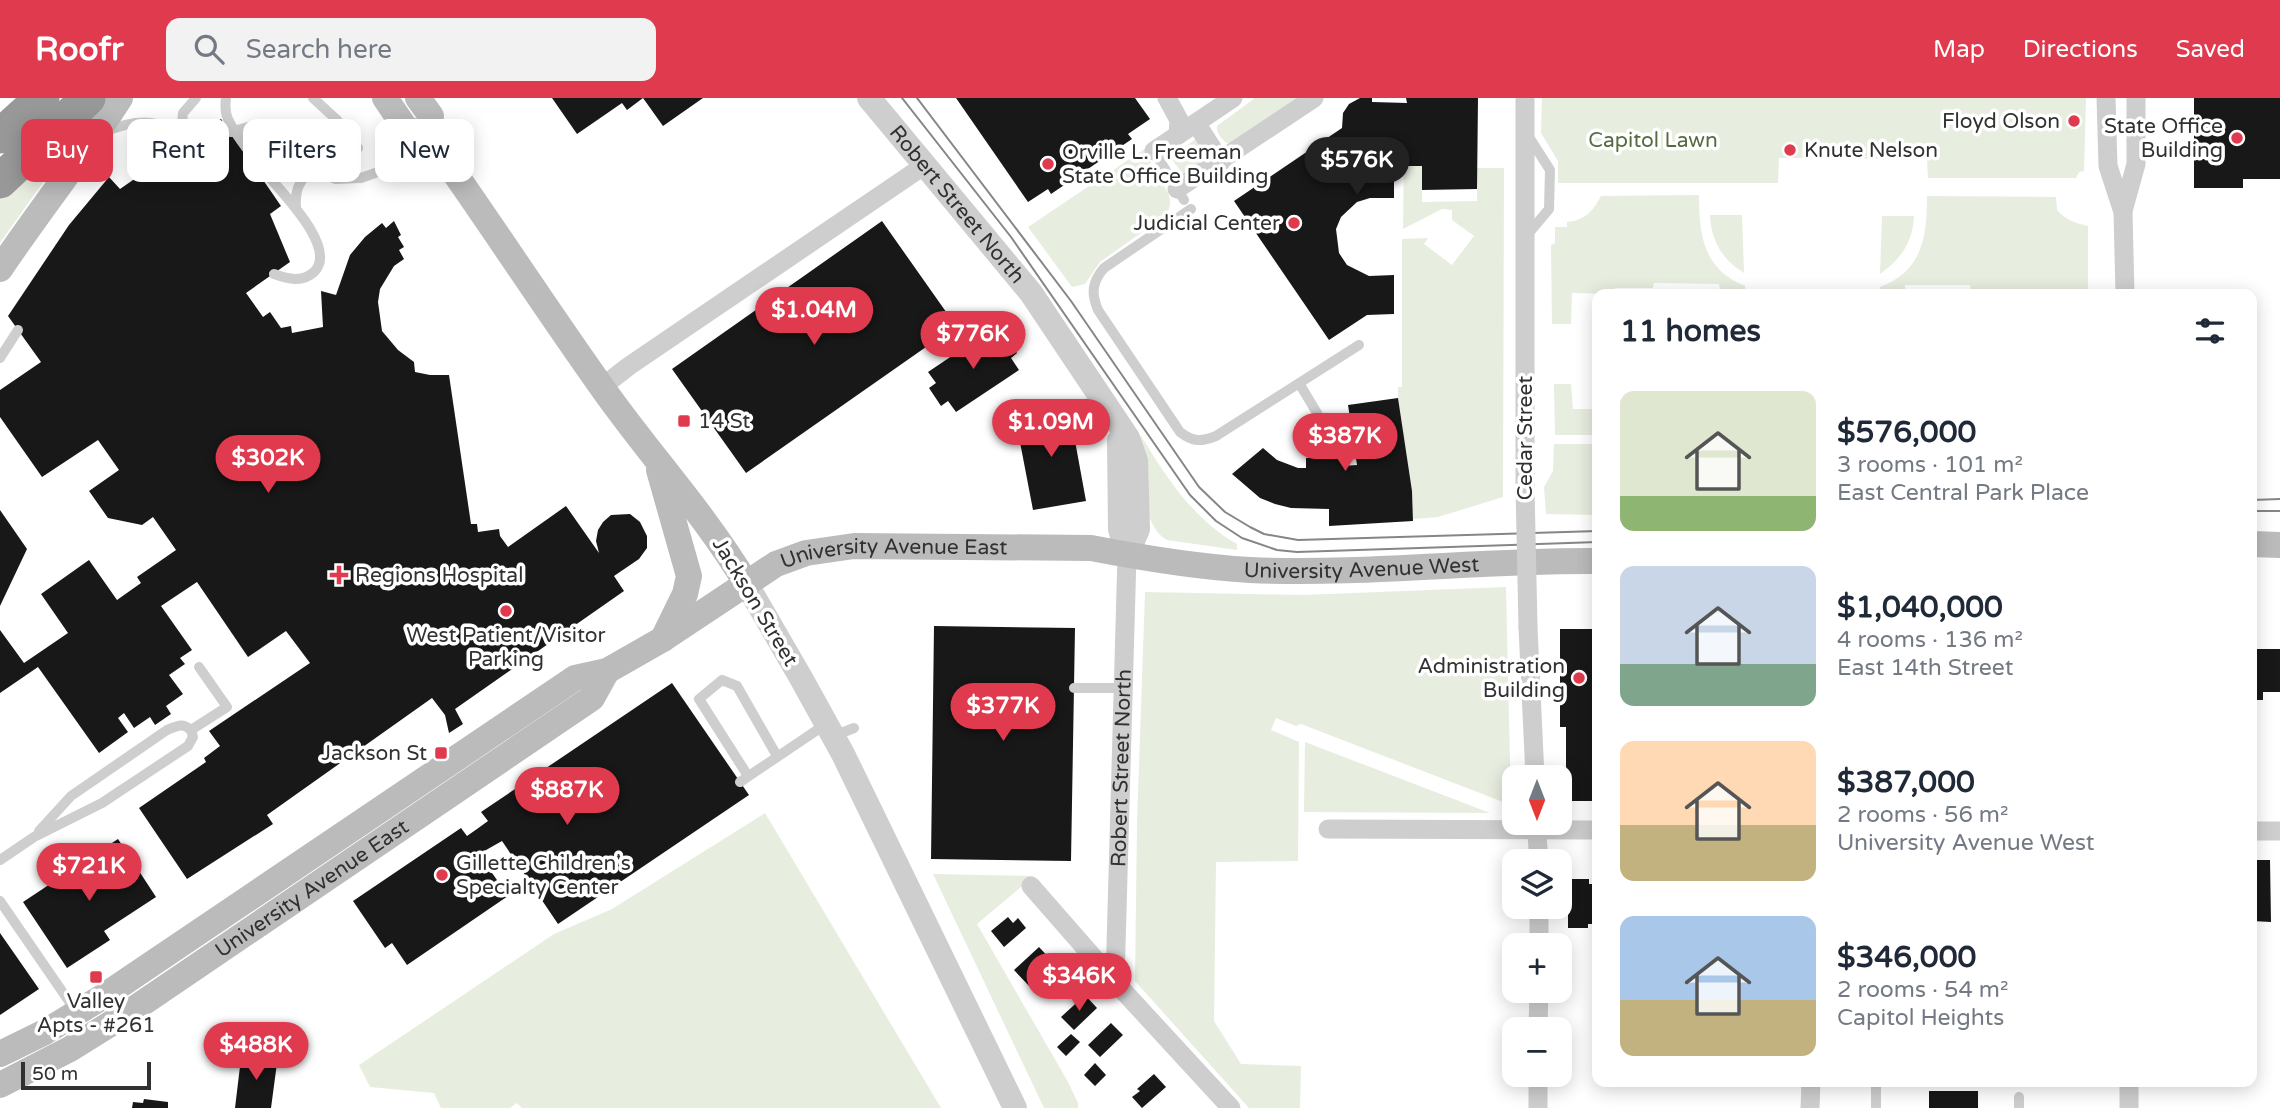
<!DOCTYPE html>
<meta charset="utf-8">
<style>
body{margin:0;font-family:"Varela Round",sans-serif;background:#f2f2f3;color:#1f2937;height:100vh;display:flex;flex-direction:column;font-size:26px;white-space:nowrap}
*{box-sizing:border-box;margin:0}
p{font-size:23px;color:#747a83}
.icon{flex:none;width:38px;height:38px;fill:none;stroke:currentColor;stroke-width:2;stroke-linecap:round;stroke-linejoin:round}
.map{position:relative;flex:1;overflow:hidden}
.drawer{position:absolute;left:1592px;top:191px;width:665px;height:798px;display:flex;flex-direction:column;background:#fff;border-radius:14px;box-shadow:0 4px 18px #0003}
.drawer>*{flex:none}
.top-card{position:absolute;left:21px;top:21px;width:665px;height:63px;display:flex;gap:14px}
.needle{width:46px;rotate:180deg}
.fabs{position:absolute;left:1502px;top:667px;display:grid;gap:14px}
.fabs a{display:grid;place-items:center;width:70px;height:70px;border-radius:14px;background:#fff;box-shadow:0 4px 18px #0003;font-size:35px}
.scale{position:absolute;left:21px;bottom:18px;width:130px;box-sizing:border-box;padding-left:7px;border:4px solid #313131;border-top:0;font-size:19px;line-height:24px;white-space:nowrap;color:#313131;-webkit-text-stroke:5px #fff;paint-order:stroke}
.price{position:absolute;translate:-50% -60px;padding:0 16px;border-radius:24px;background:#e03a4e;color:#fff;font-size:23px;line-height:46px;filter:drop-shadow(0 2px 4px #0008)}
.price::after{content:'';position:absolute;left:50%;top:42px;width:21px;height:16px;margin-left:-10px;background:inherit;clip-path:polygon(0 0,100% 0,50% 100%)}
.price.selected{background:#222;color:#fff}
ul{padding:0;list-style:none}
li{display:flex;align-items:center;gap:21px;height:175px;padding:0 28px}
li span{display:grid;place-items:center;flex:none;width:196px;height:140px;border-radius:14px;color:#555}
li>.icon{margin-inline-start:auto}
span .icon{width:84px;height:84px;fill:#fffc;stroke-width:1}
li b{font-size:30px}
h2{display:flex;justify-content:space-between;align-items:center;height:84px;padding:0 28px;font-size:30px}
.pill{padding:0 24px;border-radius:14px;background:#fff;box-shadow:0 4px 18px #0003;font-size:24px;line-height:63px}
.pill.selected{background:#e03a4e;color:#fff}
header{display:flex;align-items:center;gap:42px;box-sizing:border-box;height:98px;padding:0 35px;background:#e03a4e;color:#fff}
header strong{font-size:33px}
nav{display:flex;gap:38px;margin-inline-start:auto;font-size:24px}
.search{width:490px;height:63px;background:#f2f2f3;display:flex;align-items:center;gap:18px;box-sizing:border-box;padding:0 24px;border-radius:14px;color:#747a83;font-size:26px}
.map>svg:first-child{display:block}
.green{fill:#e7eddf}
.building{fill:#181818}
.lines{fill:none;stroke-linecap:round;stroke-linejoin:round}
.service{stroke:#cecece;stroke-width:10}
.minor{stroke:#cecece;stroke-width:19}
.tertiary{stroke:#cecece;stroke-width:24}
.secondary{stroke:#bbb;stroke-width:26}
.motorway{stroke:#989898;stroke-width:35}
.tram{stroke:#868686;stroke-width:2}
.minor-bridge{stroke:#cecece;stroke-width:19}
.poi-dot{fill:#e03a4e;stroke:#fff;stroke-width:2.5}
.labels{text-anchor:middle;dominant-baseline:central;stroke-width:7;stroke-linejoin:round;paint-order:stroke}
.poi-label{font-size:21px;fill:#313131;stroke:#fff;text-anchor:end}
.park-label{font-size:21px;fill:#566c3f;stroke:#fff}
.street-label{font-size:21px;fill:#313131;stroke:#fff}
</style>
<header>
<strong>Roofr</strong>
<div class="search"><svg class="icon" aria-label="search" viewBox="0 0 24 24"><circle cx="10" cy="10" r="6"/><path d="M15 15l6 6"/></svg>Search here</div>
<nav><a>Map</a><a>Directions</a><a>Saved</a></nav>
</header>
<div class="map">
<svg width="2280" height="1010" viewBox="0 0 2280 1010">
<rect width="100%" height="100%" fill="#fff"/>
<path class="green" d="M107 0 77 36 0 145V91Z
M1255 0H1298L1230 46C1223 44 1216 35 1217 28Z
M1542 0H2086L2084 73 2079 74 2076 80H1928L1927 61 1779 60 1778 85H1558V63L1541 35Z
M1196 41 1210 60 1183 76 1173 63V57Z
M1152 46C1138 79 1185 89 1165 118L1100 164 1085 186 1072 189 1028 129Z
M1394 57H1408L1409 68H1422V104L1477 103V70H1504L1503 399 1438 419 1413 421 1412 393 1398 300V289H1402V141L1428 140 1424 146 1452 167 1474 138 1452 122V112L1442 111 1403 131 1404 62 1394 61Z
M1699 97C1699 137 1703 171 1745 188V191H1720L1719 186 1654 185 1653 190H1615V196L1572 195 1571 226H1552L1551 147 1555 145V129H1567V124C1586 122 1593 113 1601 98Z
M1927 98 2056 99 2057 112C2066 122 2075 125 2088 128V196H2009V192H1971L1970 187H1905V191H1880V189C1923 173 1927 138 1927 98Z
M1710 117H1742L1744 175C1722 162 1711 142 1710 117Z
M1882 118H1914C1913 144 1901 161 1880 176Z
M1554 286H1571L1573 311H1598V337H1555Z
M1141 338C1167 380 1193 421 1237 446V452L1167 442C1140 428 1141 366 1137 339Z
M1554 346H1598V417L1546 416 1544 389 1553 373Z
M1506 489 1511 707 1301 626 1296 628 1276 620 1271 632 1299 644 1298 763 1216 764 1214 923 1241 966 1301 968 1300 1010H1249L1135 883 1137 726 1145 494 1303 497Z
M1305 644 1490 715 1304 714Z
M765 715 941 1010H522L517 1005 510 1010H441L434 995 370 989 359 967 554 836 612 811Z
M933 776 1034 778 977 826 1068 984 1078 1005V1010H1044Z"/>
<path class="building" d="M552 0H703L663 28 643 0 627 12 622 5 577 36Z
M956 0H1135L1150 21 1128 36 1132 41 1051 96 1048 91 1028 104Z
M1360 0H1372V4L1407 5 1406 0H1478L1477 91 1422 92V68H1408V57H1394V100H1370L1357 104 1341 119 1336 131 1339 155 1347 167 1369 178 1394 177V216L1367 217 1329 242 1234 103 1342 30 1343 15 1349 6Z
M2194 0H2280V81H2243V90H2194Z
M221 21 281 108 270 116 290 164 246 195 263 219 270 214 281 230 291 228 292 235 323 229 321 193 336 197 350 157 365 139 382 125 386 130 394 123 401 137 398 139 404 149 399 152 404 161 394 168 380 191 378 204 382 233 398 252 414 264 415 274 430 277H449L471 426H477L478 434 499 431 500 438 508 449 566 408 599 455 596 443 598 432 603 424 611 417 630 416 640 424 647 438V450L639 461 614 478 624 493 455 611 463 626 449 635 445 617 432 600 267 717 273 726 187 781 139 710 206 664 204 660 220 648 209 633 310 565 286 533 248 559 197 484 161 508 192 552 180 560 185 566 169 577 183 596 166 608 171 616 155 627 150 619 134 630 124 615 118 620 128 634 99 655 38 569 0 595V532L24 565 68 535 41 496 89 462 117 502 141 485 137 479 176 452 153 419 142 427 108 420 89 393 119 372 98 342 42 379 0 319V292L41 264 8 218 69 127 109 79 120 91Z
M882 123 956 228 746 375 672 271Z
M992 231 1000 242 1005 238 1017 255 1011 260 1019 272 956 314 948 303 941 308 929 290 936 285 928 274Z
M1398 300 1412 393 1413 423 1329 428V411L1291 410 1275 406 1260 400 1232 376 1263 350 1277 362 1298 370H1306V360L1342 358 1343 368 1357 367 1348 307Z
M1069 310 1086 403 1033 412 1015 318Z
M0 412 27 451 0 508Z
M934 528 1075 530 1071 763 931 761Z
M1560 531H1598V703H1566V629H1560Z
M2252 551H2280V594H2263V602H2252Z
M672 585 749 697 558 826 502 743 479 756 508 798 407 867 392 845 385 850 353 803 461 730 467 738 477 731 488 723 481 714Z
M118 741 156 799 104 833 110 842 67 870 23 804Z
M2252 762H2270L2271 824 2252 823Z
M1568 781H1589V786H1598V826H1588V830H1568Z
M1008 819 1013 825 1018 820 1026 830 1004 849 991 833Z
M0 835 39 891 0 917Z
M1039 849 1053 864 1049 868 1051 870 1030 889 1014 872Z
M1085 897 1097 910 1074 932 1061 919Z
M1111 925 1123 937 1100 959 1088 947Z
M1071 936 1080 944 1066 958 1057 949Z
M249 954 274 957 273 964 277 965 271 1010H235L241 960 248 961Z
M1095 965 1106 977 1095 988 1084 977Z
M1154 976 1166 989 1142 1010 1132 999 1140 993 1137 991Z
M1929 993H1978V1010H1929Z
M144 1001 168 1004V1010H132L133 1004 143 1005Z"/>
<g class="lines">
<path class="service" d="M226 0C225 7 225 14 228 21 236 39 253 58 265 74 280 93 339 150 314 174 302 185 288 181 274 176
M313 0 337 22 358 50
M105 34C135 21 163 19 188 44
M231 34 251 28 268 31 310 72 336 81 361 80 378 74 433 45
M181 36 183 15 196 0
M1154 53 1184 102
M296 110C295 93 298 85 310 72
M1191 111 1104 170C1092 184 1091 195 1098 212L1180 334C1193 344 1201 344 1216 338L1359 247
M1528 136 1549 111 1550 72 1529 39
M0 260 18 232
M1299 285 1323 325
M1074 590H1122
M191 632 227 609 199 569
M834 638 854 630
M748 678 699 601 722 582 737 588 777 658
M740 684 826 626
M39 733 71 698 167 632C177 628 182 624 191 632
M0 762 34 739 102 705 188 648 193 639 191 632
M0 803 75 912
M1876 984V1010
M2019 1010V999"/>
<g class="minor">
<path d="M1167 0 1179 22 1178 37"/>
<path d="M1525 0V390"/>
<path d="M2106 0 2108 68 2123 114 2125 196"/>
<path d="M1196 25 1221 64"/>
<path d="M1154 53 1233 0"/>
<path d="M1177 91 1314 0"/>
<path d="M2123 113 2136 66V0"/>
<path d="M602 289 629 268 925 67"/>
<path d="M1528 529 1535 679"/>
<path d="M1536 724 1539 763"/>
<path d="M1328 731 1598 732"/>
<path d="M2252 733H2280"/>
<path d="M1031 788 1115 884 1231 1010"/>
<path d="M1539 847V808"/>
<path id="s1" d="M1115 884 1127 457"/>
<path d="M1538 931 1539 892"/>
<path d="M1538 976V1010"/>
<path d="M2129 984V1010"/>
<path d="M1810 1010 1811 984"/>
</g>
<g class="tertiary">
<path id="s2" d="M869 0 1031 195 1128 340 1136 363 1138 431 1127 457"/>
<path d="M1119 343 1120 431 1127 457"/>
<path d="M746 485 801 580 843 656 1015 1010"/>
</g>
<g class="secondary">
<path d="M385 0 406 31 428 37C487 120 542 205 601 288 648 355 704 415 746 485"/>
<path d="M418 0 431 18 428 37"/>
<path d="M0 171C39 113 83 58 120 0"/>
<path d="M659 372 689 478 685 496 663 541"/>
<path d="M2252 446 2280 447"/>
<path id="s3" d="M0 956 45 934 104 898 575 580 607 573 663 541 776 466 806 455 854 448 1091 450C1143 460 1198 469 1250 472 1366 477 1482 462 1598 463"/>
<path id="s4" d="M0 987 70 951 131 913 592 600 607 573"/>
</g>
<path class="motorway" d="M0 38 42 0
M0 83 88 0"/>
<path class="tram" d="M902 0 1011 139 1190 397 1216 423 1242 440 1277 452 1297 454 1598 444
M917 0 1071 203 1199 389 1225 414 1250 429 1264 436 1298 442 1598 433
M2252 402 2280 401
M2252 413H2280"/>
<path class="minor-bridge" d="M1525 390 1528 529"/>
</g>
<g class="poi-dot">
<circle cx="2074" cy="23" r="7"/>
<circle cx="2237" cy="40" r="7"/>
<circle cx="1790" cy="52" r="7"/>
<circle cx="1048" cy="66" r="7"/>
<circle cx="1294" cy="125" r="7"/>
<rect x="677" y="316" width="14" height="14" rx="3.5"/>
<path d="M335.5 466.5h7v7h7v7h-7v7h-7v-7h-7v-7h7z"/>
<circle cx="506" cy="513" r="7"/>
<circle cx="1579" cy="580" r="7"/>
<rect x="434" y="648" width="14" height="14" rx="3.5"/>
<circle cx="442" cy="777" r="7"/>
<rect x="89" y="872" width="14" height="14" rx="3.5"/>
</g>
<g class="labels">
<g class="poi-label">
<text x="2060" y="23">Floyd Olson</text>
<text x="2223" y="28">State Office<tspan x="2223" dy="24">Building</tspan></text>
<text x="1804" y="52" text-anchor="start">Knute Nelson</text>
<text x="1062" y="54" text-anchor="start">Orville L. Freeman<tspan x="1062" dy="24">State Office Building</tspan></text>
<text x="1280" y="125">Judicial Center</text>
<text x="698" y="323" text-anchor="start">14 St</text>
<text x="355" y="477" text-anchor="start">Regions Hospital</text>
<text x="506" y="537" text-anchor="middle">West Patient/Visitor<tspan x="506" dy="24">Parking</tspan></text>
<text x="1565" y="568">Administration<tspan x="1565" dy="24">Building</tspan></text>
<text x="427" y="655">Jackson St</text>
<text x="456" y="765" text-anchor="start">Gillette Children's<tspan x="456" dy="24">Specialty Center</tspan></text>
<text x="96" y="903" text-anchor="middle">Valley<tspan x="96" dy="24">Apts - #261</tspan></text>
</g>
<g class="park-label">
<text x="1653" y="42">Capitol Lawn</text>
</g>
<g class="street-label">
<text stroke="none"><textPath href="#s2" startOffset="138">Robert Street North</textPath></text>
<text transform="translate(1525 340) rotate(-90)">Cedar Street</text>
<text stroke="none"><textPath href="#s3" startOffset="1040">University Avenue East</textPath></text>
<text stroke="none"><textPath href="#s3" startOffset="1510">University Avenue West</textPath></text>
<text transform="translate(755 504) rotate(59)">Jackson Street</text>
<text stroke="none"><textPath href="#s1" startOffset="214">Robert Street North</textPath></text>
<text stroke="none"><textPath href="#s4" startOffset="369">University Avenue East</textPath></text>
</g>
</g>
</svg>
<div class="fabs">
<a><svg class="needle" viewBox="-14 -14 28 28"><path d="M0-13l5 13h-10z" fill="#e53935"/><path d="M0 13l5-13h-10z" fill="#747a83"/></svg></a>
<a><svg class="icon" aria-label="layers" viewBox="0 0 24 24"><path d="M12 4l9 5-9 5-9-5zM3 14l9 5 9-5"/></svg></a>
<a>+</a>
<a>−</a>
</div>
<div class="scale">50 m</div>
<b class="price selected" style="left:1357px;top:99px">$576K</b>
<b class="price" style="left:814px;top:249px">$1.04M</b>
<b class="price" style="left:973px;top:273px">$776K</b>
<b class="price" style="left:1051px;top:361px">$1.09M</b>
<b class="price" style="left:1345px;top:375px">$387K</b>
<b class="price" style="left:268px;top:397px">$302K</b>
<b class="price" style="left:1003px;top:645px">$377K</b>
<b class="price" style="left:567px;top:729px">$887K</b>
<b class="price" style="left:89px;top:805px">$721K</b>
<b class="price" style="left:1079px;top:915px">$346K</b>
<b class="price" style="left:256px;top:984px">$488K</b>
<div class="top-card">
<a class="pill selected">Buy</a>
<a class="pill">Rent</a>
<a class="pill">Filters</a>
<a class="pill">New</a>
</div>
<section class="drawer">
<h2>11 homes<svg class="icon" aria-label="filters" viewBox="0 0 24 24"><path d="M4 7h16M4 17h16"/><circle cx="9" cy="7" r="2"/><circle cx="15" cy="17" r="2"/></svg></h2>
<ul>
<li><span style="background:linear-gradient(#dfe7d0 75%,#8fb573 0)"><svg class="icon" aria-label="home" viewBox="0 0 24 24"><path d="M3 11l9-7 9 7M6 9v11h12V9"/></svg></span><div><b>$576,000</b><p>3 rooms · 101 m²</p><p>East Central Park Place</p></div></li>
<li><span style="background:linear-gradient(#c9d6e8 70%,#7fa58c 0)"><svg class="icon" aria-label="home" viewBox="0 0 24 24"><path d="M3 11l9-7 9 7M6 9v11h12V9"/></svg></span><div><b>$1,040,000</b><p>4 rooms · 136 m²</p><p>East 14th Street</p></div></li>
<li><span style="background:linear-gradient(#ffd9b3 60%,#c2b280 0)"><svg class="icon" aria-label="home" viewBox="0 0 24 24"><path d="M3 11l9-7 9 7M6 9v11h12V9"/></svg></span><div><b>$387,000</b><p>2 rooms · 56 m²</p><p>University Avenue West</p></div></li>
<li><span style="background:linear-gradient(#a9c7e8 60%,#c2b280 0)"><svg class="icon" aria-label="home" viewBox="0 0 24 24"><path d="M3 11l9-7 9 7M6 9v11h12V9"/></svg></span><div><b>$346,000</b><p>2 rooms · 54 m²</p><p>Capitol Heights</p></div></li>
</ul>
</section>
</div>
